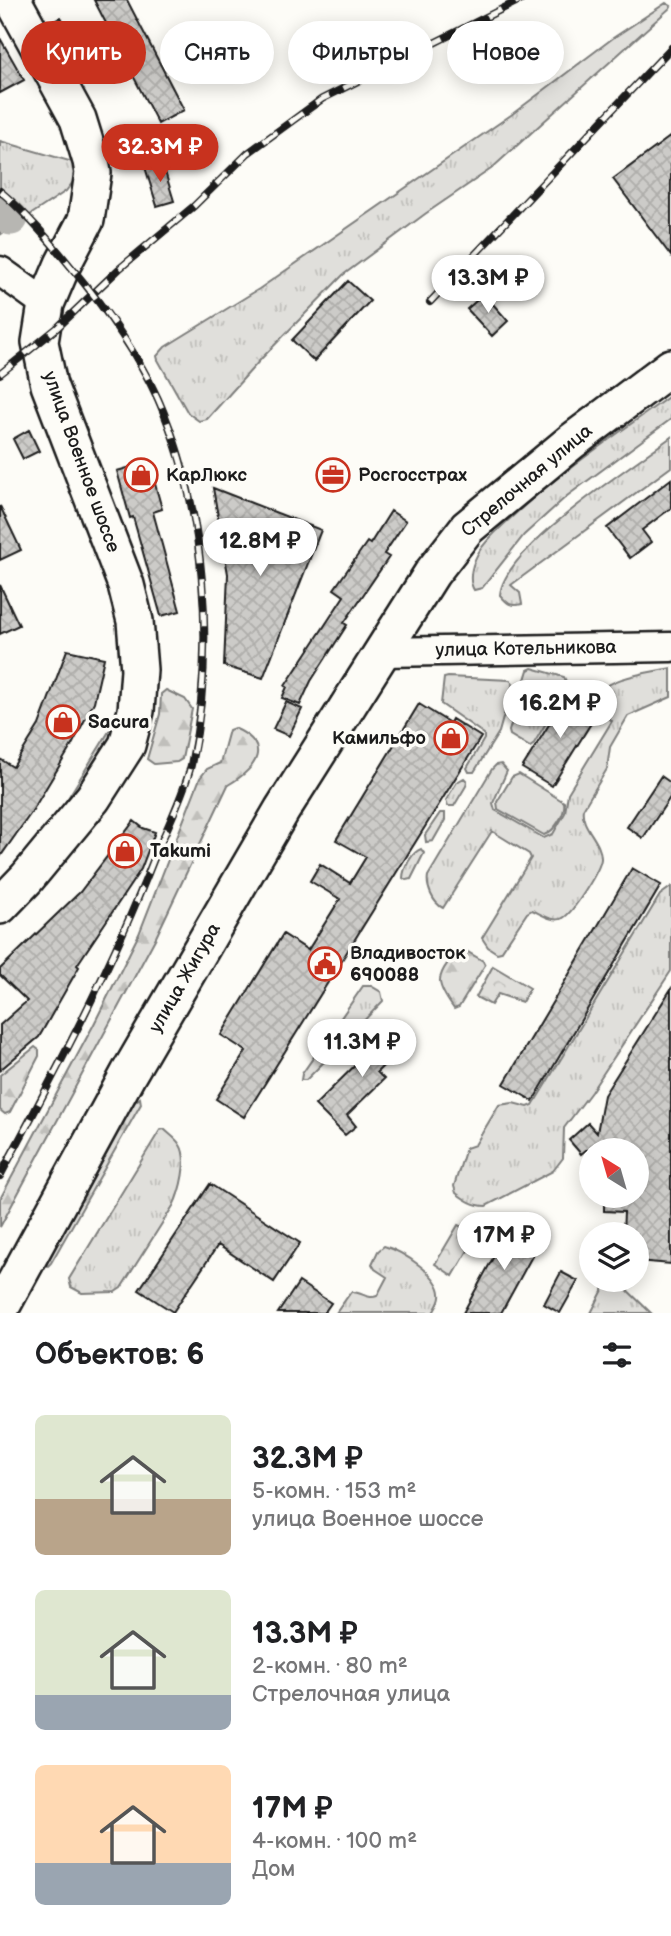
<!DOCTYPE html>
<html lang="ru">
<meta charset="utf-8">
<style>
body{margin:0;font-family:"Balsamiq Sans",sans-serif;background:#f6f6f6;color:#202124;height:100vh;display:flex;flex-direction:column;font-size:26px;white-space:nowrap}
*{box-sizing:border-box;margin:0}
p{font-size:23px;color:#757577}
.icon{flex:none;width:38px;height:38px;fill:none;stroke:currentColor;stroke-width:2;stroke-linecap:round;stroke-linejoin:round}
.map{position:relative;height:1313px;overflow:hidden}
.side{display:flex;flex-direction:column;background:#fff;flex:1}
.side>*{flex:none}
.banner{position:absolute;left:21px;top:21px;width:630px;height:63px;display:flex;gap:14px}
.needle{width:46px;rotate:323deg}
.fabs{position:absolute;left:579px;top:1138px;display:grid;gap:14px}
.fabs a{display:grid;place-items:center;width:70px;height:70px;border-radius:50%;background:#fff;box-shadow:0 4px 18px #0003;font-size:35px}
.price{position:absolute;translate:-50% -60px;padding:0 16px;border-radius:24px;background:#fff;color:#222;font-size:23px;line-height:46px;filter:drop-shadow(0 2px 4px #0008)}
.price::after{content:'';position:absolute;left:50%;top:42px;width:21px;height:16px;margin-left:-10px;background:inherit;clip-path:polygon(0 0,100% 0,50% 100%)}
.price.selected{background:#c8321e;color:#fff}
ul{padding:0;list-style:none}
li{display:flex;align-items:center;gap:21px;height:175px;padding:0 35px}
li span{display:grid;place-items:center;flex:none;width:196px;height:140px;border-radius:10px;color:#555}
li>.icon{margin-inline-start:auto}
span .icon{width:84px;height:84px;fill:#fffc;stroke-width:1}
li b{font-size:30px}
h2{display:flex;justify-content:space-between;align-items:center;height:84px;padding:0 35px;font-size:30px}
.chip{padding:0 24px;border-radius:32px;background:#fff;box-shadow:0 4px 18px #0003;font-size:24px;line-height:63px}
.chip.selected{background:#c8321e;color:#fff}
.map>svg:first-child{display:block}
.grass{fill:url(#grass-tufts);stroke:#7e7e7c;stroke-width:2}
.forest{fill:url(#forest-firs);stroke:#7e7e7c;stroke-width:2}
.park{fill:url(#park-crowns);stroke:#7e7e7c;stroke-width:2}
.garden{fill:#e0dfdb;stroke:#7e7e7c;stroke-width:2}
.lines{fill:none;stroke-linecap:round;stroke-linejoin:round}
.river{stroke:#b7b6b2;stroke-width:35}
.building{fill:url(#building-cross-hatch);stroke:#1c1c1c;stroke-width:2}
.minor-casing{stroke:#1c1c1c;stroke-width:33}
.major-casing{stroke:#1c1c1c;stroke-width:40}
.minor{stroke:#fdfcf7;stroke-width:28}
.major{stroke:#fdfcf7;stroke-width:35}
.rail-casing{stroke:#1c1c1c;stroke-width:8}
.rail{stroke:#fdfcf7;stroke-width:5;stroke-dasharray:16;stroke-linecap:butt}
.labels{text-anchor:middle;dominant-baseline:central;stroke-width:7;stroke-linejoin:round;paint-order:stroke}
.street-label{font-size:19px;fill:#1c1c1c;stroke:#fdfcf7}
.poi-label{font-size:19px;font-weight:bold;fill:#1c1c1c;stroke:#fdfcf7;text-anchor:start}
</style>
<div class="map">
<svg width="671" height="1313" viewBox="0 0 671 1313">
<defs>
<pattern id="grass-tufts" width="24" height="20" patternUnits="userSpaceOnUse" patternTransform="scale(1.75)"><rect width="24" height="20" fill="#e0dfdb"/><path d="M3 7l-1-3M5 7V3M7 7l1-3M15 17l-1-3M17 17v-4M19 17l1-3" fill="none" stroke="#c0bfbb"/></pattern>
<pattern id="forest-firs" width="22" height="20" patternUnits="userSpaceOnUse" patternTransform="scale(1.75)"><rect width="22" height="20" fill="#e0dfdb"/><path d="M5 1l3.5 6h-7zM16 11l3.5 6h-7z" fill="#c0bfbb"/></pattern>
<pattern id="park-crowns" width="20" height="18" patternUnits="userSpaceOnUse" patternTransform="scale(1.75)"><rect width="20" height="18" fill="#e0dfdb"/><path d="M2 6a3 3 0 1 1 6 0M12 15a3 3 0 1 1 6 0" fill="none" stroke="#c0bfbb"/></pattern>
<pattern id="building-cross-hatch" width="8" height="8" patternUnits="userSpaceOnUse" patternTransform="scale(1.75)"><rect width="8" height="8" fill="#cccbc8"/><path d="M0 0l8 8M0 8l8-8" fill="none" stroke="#afaeab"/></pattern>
</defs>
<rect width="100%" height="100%" fill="#fdfcf7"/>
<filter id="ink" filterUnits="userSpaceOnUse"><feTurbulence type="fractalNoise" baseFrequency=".0143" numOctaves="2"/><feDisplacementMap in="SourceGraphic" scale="14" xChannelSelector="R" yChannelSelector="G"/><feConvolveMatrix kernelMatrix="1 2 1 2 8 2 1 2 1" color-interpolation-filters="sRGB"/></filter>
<g filter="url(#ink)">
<path class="grass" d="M666 3 671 6 670 8 491 169 425 214 343 275 262 358 207 419 199 421 188 413 158 360 157 356 165 347 259 289 511 115 613 38Z
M0 141 73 162 79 174 66 191 0 235Z
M671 395V419L567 496 524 535 482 588 474 590C467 579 473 561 480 550 489 537 502 526 513 516 561 471 618 434 671 395Z
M671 437V467L511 585 520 593 522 604C510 607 507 603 500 595 503 548 633 466 671 437Z
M532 668 564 677 568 686 533 745 530 747 510 735 509 731 528 670Z
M671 668V697L628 716 610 747 607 769 583 809C580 827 602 841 601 859 600 870 573 913 563 918 554 923 541 914 532 910L527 913 501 952 497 953 488 947 482 938 531 858 529 854 492 831 443 908C433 903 426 887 428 876L492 769 496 765 501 764 507 771 493 803 495 810 544 838 553 834 565 813 568 793 612 721 594 706 592 700C605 677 647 673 671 668Z
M448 677 510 680 513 683 499 732 474 772H469L467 768 484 739V734L441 704 444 678Z
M123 694 114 737 79 796 60 811 108 733Z
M464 778 467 781 466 786 454 806H448L446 800 457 782Z
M440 813H445V820L433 841 426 842 425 835Z
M421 849 424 853 411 879 406 880 403 878C403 869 412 852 421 849Z
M671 887V971L591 1092 564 1128 563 1158 553 1171 486 1206C474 1206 465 1200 456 1193L454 1186 466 1148 475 1145 499 1105 513 1103 528 1107 533 1105 660 895Z
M363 986H371L381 992 383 1001 316 1070 306 1080H301L302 1074Z
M164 1129C169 1134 177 1139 180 1145 189 1159 180 1192 173 1206L121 1288 115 1292 82 1293 71 1287 69 1279 160 1130Z
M384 1246C401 1251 443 1276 440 1297 440 1302 435 1309 433 1313H336L351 1292C361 1291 367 1300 377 1296L387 1277 375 1269 372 1264 378 1251Z
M612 1281 620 1283 651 1313H591L606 1284Z"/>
<path class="forest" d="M166 690 185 699 192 709 182 759 177 762 154 764 147 759 160 714 161 694Z
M234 728C273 745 257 768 228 785L156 937 0 1227V1199L93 1026 139 934 200 778 207 769 220 763 229 730Z
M463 949 483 961 485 965 459 1007 454 1009C449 1002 441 991 440 982 439 972 454 952 463 949Z
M35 1047 39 1050V1056L10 1112 5 1114 0 1110V1075Z
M140 1098 141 1104 51 1263 48 1266 44 1265 132 1104Z"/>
<path class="park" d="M493 966 530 988 522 1002 498 994 491 1005 476 997Z
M458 1225 477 1235 453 1276 435 1264Z"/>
<path class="garden" d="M519 774 564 802C566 813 555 831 544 835L498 809 497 802 512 777Z"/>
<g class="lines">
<path class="river" d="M0 209 11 218"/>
</g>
<path class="building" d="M94 0H127L184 110 158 124Z
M61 17 87 62 74 69 49 24Z
M0 38 24 80 0 93Z
M671 136V256L613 179Z
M162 162 174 201 157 206 145 167Z
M348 281 370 301 314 361 292 340Z
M484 294 508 321 492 336 467 309Z
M29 430 39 451 23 459 13 439Z
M149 462 162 509 153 512 180 611 161 616 133 517 130 518 117 471Z
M671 479V508L642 530 651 542 630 558 607 528Z
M213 488 321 530 263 678 224 666 228 574Z
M0 506 21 550 0 560Z
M391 511 406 521 384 554 389 557 344 623 347 625 311 681 300 705 282 698 287 687 285 686 344 596 334 589 367 542 370 544Z
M0 585 19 625 0 634Z
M67 650 104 658 94 702 72 745 31 813 0 857V759L13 767 39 725Z
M568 694 598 712 552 786 522 768Z
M286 702 302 709 289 736 273 729Z
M419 704 450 723 452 719 481 737 244 1117 216 1099 246 1051 221 1035 283 934 308 950 340 899 310 881 320 864 350 883 366 857 336 840Z
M661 776 671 783V796L643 838 627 827Z
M134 821 143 828 155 832 141 869 77 965 79 967 39 1037 0 1070V1025L27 1001 0 975V969L80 892Z
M632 868 661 885 533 1101 504 1084Z
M671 989V1264L637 1261V1234H623L624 1212 604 1211V1195H637V1150H586L581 1154 569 1140 588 1123 597 1133 604 1095Z
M399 1022 414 1036 377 1072 384 1079 347 1115 356 1126 345 1135 315 1105Z
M210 1184 300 1243 274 1282 218 1245 173 1312 139 1290Z
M512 1223 542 1238 501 1313H463Z
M561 1272 578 1281 560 1313 544 1304Z
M299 1282 331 1303 324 1313H278Z"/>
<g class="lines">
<defs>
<path id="minor" d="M0 271 46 304
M382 652 671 647"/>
<path id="major" d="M0 906 27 878 93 798 127 745 136 711 139 670 135 621 126 585 49 385 40 342 46 304 63 264 86 220 93 173 91 161 78 119 13 0
M0 1310 129 1073 282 810 432 573 467 528 571 442 671 367"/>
</defs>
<use href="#minor" class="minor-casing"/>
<use href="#major" class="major-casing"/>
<use href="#minor" class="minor"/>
<use href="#major" class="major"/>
<defs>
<path id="rail" d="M0 191C27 214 49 240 71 267 105 308 136 351 158 399 206 508 216 649 191 765 184 794 167 828 155 856 111 969 57 1070 0 1176
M430 302 671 48
M0 374 57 328 119 269 194 206 248 153 322 99 520 0"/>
</defs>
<use href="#rail" class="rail-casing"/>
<use href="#rail" class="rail"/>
</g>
</g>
<defs>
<symbol id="shop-ring" viewBox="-11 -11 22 22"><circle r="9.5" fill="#fdfcf7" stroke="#c8321e" stroke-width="1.5"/><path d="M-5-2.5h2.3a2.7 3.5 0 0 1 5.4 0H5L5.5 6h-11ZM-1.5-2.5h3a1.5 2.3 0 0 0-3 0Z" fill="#c8321e"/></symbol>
<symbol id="office-ring" viewBox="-11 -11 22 22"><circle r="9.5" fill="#fdfcf7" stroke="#c8321e" stroke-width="1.5"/><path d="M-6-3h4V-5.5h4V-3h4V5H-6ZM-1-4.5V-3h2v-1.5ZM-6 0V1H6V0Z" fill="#c8321e"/></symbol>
<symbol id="civic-ring" viewBox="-11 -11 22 22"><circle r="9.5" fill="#fdfcf7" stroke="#c8321e" stroke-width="1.5"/><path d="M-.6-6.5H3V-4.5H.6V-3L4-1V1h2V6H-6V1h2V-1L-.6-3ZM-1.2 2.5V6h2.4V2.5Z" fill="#c8321e"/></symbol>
</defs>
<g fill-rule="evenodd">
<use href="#shop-ring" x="122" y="456" width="38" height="38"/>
<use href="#office-ring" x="314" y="456" width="38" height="38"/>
<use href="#shop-ring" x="44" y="703" width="38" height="38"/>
<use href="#shop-ring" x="432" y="719" width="38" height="38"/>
<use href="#shop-ring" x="106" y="832" width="38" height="38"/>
<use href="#civic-ring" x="306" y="945" width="38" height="38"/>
</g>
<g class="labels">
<g class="street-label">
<text transform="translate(81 462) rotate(70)">улица Военное шоссе</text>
<text transform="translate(527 481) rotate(-40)">Стрелочная улица</text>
<text transform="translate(526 649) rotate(-1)">улица Котельникова</text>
<text transform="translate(185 978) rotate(-60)">улица Жигура</text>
</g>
<g class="poi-label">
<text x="166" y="475">КарЛюкс</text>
<text x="358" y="475">Росгосстрах</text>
<text x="88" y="722">Sacura</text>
<text x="426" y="738" text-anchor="end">Камильфо</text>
<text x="150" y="851">Takumi</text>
<text x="350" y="953">Владивосток<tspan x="350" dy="22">690088</tspan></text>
</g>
</g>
</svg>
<div class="fabs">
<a><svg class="needle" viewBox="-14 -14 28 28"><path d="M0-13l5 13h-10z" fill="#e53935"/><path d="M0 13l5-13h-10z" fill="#757577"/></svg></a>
<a><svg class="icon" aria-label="layers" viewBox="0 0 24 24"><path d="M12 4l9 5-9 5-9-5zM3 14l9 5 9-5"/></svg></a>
</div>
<b class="price selected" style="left:160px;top:184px">32.3M ₽</b>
<b class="price" style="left:488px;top:315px">13.3M ₽</b>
<b class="price" style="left:260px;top:578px">12.8M ₽</b>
<b class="price" style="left:560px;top:740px">16.2M ₽</b>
<b class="price" style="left:362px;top:1079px">11.3M ₽</b>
<b class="price" style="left:504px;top:1272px">17M ₽</b>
<div class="banner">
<a class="chip selected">Купить</a>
<a class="chip">Снять</a>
<a class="chip">Фильтры</a>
<a class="chip">Новое</a>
</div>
</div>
<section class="side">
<h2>Объектов: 6<svg class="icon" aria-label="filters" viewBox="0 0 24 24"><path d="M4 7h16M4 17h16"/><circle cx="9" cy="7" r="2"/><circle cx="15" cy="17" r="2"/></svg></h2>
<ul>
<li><span style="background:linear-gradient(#dfe7d0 60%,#b9a48a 0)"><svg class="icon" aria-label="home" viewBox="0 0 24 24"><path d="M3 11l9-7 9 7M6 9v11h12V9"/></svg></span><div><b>32.3M ₽</b><p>5-комн. · 153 m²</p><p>улица Военное шоссе</p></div></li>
<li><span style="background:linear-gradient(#dfe7d0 75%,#9aa5b1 0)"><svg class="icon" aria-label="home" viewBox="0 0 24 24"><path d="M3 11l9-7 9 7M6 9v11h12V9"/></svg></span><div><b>13.3M ₽</b><p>2-комн. · 80 m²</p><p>Стрелочная улица</p></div></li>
<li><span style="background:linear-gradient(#ffd9b3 70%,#9aa5b1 0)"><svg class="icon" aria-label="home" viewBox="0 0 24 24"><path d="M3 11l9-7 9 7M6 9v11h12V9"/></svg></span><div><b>17M ₽</b><p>4-комн. · 100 m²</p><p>Дом</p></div></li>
</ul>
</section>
